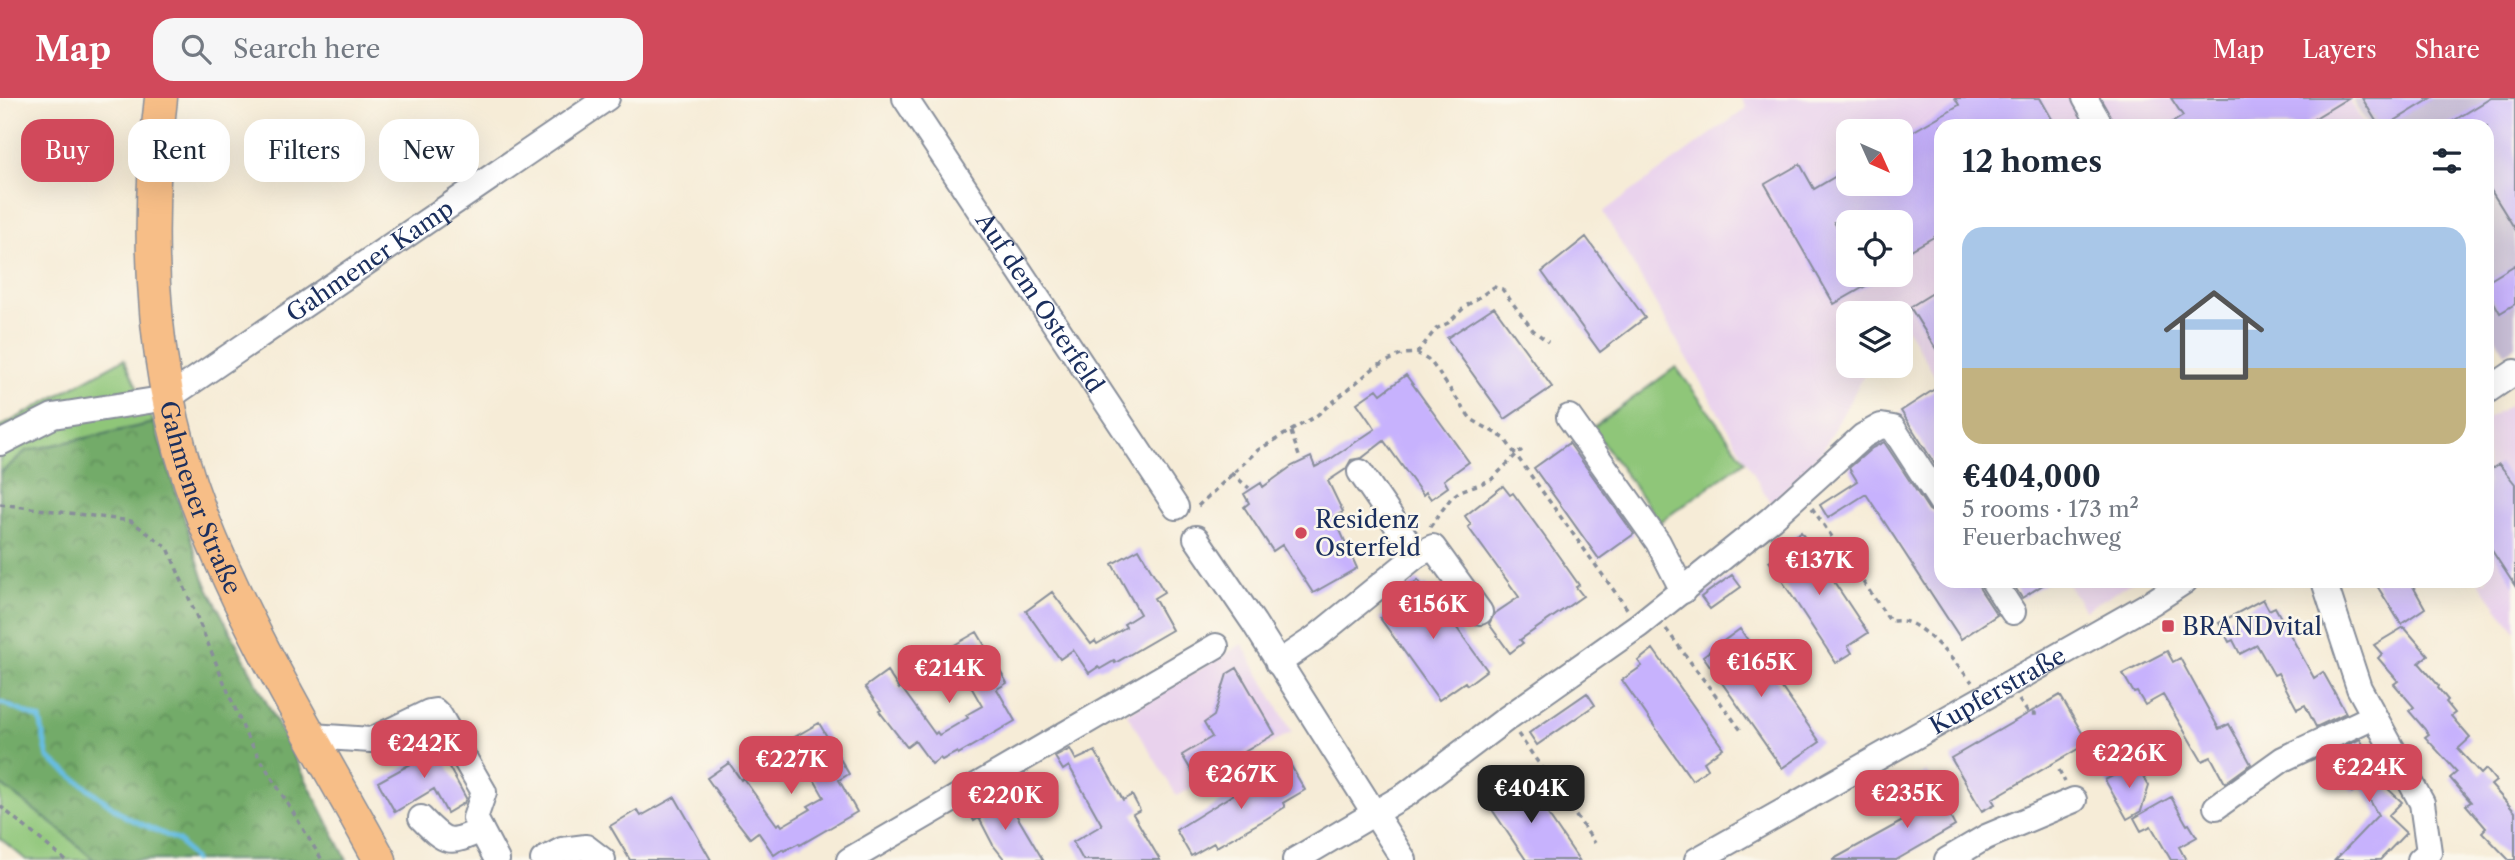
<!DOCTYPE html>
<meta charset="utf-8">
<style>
body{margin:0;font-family:"Libre Caslon Text",serif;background:#f6f6f7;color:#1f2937;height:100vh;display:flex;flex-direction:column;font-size:26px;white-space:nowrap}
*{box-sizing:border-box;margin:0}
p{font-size:23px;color:#747a83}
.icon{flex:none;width:38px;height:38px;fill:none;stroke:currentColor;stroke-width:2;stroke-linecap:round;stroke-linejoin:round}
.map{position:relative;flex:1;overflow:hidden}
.drawer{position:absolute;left:1934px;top:21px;width:560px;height:469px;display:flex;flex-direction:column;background:#fff;border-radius:21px;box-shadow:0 7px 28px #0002}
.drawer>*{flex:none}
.hud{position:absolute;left:21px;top:21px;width:665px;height:63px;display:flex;gap:14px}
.needle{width:46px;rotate:135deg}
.controls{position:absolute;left:1836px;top:21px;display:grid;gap:14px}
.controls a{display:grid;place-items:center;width:77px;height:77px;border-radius:14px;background:#fff;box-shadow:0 7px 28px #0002;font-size:35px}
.price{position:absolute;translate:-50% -60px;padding:0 16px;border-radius:14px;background:#d1495b;color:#fff;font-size:23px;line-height:46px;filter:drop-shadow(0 2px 4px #0008)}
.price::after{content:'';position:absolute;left:50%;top:42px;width:21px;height:16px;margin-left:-10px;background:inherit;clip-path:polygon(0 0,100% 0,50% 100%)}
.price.selected{background:#222;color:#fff}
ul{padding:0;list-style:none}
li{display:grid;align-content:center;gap:14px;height:371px;padding:0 28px}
li span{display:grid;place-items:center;height:217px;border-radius:21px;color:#555}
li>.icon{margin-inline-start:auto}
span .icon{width:126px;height:126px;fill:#fffc;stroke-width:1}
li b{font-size:30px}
h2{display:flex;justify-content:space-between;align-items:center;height:84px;padding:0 28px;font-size:30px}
.tag{padding:0 24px;border-radius:21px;background:#fff;box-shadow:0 7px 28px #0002;font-size:24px;line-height:63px}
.tag.selected{background:#d1495b;color:#fff}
header{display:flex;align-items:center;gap:42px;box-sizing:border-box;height:98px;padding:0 35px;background:#d1495b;color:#fff}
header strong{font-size:33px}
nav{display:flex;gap:38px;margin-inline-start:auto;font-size:24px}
.search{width:490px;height:63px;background:#f6f6f7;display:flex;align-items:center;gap:18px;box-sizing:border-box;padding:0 24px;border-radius:21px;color:#747a83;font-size:26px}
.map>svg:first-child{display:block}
.built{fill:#e9d2ed;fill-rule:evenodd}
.industrial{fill:#c9bfd7}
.green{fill:#8fc679;stroke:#557a6c;stroke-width:2}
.forest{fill:url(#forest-crowns);stroke:#476d64;stroke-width:2}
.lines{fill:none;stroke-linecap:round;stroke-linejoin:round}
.stream{stroke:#66bde3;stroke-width:5}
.building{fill:#c7b2fd}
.minor-casing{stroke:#888e9a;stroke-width:28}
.major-casing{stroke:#888e9a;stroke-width:35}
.path{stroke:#888e9a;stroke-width:3.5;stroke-dasharray:5 5;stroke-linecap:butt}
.minor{stroke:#fff;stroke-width:24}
.major{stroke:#f7be87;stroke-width:32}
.poi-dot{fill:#d1495b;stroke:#fbf7ec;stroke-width:2.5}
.labels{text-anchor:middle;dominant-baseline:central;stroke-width:5;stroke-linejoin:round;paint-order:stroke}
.street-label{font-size:24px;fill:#1b2f5e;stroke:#fbf7ec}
.poi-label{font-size:24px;fill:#1b2f5e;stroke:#fbf7ec;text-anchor:start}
</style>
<header>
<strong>Map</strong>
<div class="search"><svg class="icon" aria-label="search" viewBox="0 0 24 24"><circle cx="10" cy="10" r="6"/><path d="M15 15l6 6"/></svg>Search here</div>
<nav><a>Map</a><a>Layers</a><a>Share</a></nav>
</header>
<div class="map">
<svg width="2515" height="762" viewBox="0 0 2515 762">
<defs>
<pattern id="forest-crowns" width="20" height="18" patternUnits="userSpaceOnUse" patternTransform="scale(1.75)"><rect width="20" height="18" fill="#73ab69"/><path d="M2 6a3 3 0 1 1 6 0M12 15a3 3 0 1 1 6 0" fill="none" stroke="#5e8c5a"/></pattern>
</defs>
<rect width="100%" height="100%" fill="#fbf7ec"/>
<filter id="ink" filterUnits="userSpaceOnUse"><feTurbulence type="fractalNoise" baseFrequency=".0143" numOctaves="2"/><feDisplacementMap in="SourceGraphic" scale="14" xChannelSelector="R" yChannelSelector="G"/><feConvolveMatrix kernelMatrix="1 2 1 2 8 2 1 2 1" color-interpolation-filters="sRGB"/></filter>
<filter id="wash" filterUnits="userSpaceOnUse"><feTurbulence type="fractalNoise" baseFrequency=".00686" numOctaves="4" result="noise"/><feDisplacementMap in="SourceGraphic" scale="28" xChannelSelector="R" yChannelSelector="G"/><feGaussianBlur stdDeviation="1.57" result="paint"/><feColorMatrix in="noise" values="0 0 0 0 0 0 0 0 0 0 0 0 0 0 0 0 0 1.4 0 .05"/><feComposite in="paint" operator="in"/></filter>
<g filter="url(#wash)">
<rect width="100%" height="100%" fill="#f6ecd7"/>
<path class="built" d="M1741 0H2348L2366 28H1941V289L1901 220 1900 215H1848V268H1869L1823 352 1771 406 1603 114 1747 10ZM1848 33H1900V86H1848ZM1848 124H1900V177H1848Z
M2515 303V533L2478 483H2487V321Z
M2066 483H2134L2085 512Z
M1242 546 1292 634 1177 698 1127 616Z"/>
<path class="industrial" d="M2351 0H2515V248L2505 255 2487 225V28H2369Z"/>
<path class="green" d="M124 261 154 325 26 353 0 375V329Z
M1676 269 1745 363 1660 424 1592 330Z
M0 686 58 730 94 762H26L0 740Z"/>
<path class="forest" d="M154 325 204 482 347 762H94L58 730 0 686V376L26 353Z"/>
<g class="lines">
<path class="stream" d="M0 604 40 621 48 660 126 719 179 743 194 762"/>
</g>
<g id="blocks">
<path class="building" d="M1955 0H2040L2056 28H1941V135L1900 158V124H1834L1848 149V177H1885L1834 206 1765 86 1800 66 1814 91 1848 71V86H1900V41L1959 7Z
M2171 0H2348L2302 28H2167L2183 18Z
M2362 0H2432L2386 28H2379Z
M2491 0H2515V131L2487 86V28H2445Z
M1586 139 1645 220 1600 254 1542 174Z
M2515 167V206L2500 215 2487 192V184Z
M1941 190V259L1910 209Z
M1494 209 1552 289 1505 321 1447 240Z
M1406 277 1469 364 1444 382 1448 389 1431 401 1426 394 1423 397 1384 343 1362 360 1351 362 1346 371 1328 383 1343 414 1334 419 1357 470 1313 495 1282 447 1273 453 1244 409 1249 405 1244 396 1261 385 1263 389 1292 368 1311 359 1315 369 1329 362 1375 331 1357 305 1377 291 1381 296Z
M1941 287V376L1901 313Z
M1884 344 1929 412 1941 419V483H1978L1980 491 1997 517 1961 541 1866 396 1828 420 1820 407 1857 383 1849 370 1872 350Z
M1569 345 1634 436 1599 461 1534 370Z
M2499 366 2515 386V488L2487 445V374Z
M1503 388 1510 397 1513 395 1550 446 1579 487 1576 489 1583 498 1520 542 1523 545 1510 555 1489 526 1494 516 1519 499 1468 429 1471 427 1465 418Z
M1801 434 1868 535 1848 548 1852 555 1836 565 1769 463 1789 450 1786 444Z
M1139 451 1164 494 1154 500 1172 532 1115 565 1114 563 1100 571 1098 569 1089 575 1073 552 1060 561 1026 513 1052 494 1091 546 1095 543 1097 546 1126 529 1124 526 1140 516 1112 466Z
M1732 477 1741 489 1710 511 1701 499Z
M1418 482 1423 489 1426 487 1487 572 1467 587 1465 584 1439 602 1380 520 1405 502 1401 495Z
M2011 483H2049L2022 500Z
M2374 483H2410L2425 510 2401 526Z
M2263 501 2269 512 2275 509 2314 580 2323 574 2346 615 2316 629 2305 607 2297 611 2278 575 2274 577 2257 547 2240 556 2233 542 2229 544 2219 525Z
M2404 529 2428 557 2419 565 2439 588 2438 590 2448 602 2446 604 2455 615 2451 618 2470 640 2458 651 2481 676 2486 671 2496 683 2491 687 2515 714V762H2509L2482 734 2486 730 2466 707 2471 704 2450 680 2457 674 2425 639 2429 636 2409 613 2414 609 2394 586 2398 583 2378 560 2382 556 2374 547Z
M1740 531 1820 644 1782 670 1703 558Z
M977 534 1007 585 997 591 1015 623 958 656 957 654 942 662 940 660 932 666 915 643 907 649 879 613 881 612 865 589 887 573 899 591 901 589 935 636 937 634 939 637 968 620 966 617 982 608 949 550Z
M1653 551 1723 650 1704 664 1708 671 1692 682 1622 582 1642 568 1638 563Z
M2167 553 2173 564 2180 560 2219 631 2229 626 2251 666 2225 685 2211 659 2202 663 2163 597 2145 607 2137 594 2134 595 2123 576Z
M1237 570 1275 636 1197 682 1182 657 1212 639 1204 625 1214 618 1227 576Z
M1587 595 1595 607 1537 647 1529 635Z
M2060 597 2088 645 1992 701 1995 706 1982 713 1951 660Z
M819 625 849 676 839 682 857 714 800 747 799 745 784 753 783 751 774 757 758 734 750 740 722 704 723 703 707 680 729 665 741 682 743 680 777 727 780 725 782 728 811 711 808 708 824 699 791 641Z
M433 640 466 700 464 705 447 715 434 691 395 714 378 684 418 662 412 651Z
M2360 641 2387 690 2402 704 2388 718 2406 735 2380 762H2335L2378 717 2362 688 2352 694 2330 655Z
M1070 651 1076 662 1095 653 1123 702 1132 697 1140 712 1133 716 1160 762H1083L1073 744 1102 727 1069 668 1063 672 1055 659Z
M1290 666 1305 692 1283 705 1285 709 1266 721 1216 749 1214 745 1191 758 1176 732 1242 691Z
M2133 667 2137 673 2141 675 2149 688 2141 713 2127 721 2105 682Z
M1926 674 1955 728 1896 762H1832L1928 709 1913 682Z
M1522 678 1579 762H1526L1489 707 1508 694 1505 690Z
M675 699 711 762H630L610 728 637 712 641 718Z
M2171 699 2187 727 2189 726 2197 739 2179 749 2186 762H2171L2151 728 2141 733 2134 720Z
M982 702 985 707 997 710 1008 703 1043 762H1005L993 747 979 720 974 723 967 710Z"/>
</g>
</g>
<g filter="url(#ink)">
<use href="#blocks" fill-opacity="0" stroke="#888e9a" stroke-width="2"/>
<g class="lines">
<defs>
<g id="minor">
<path id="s1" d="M905 0 1176 409"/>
<path d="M2085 0 2101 28"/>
<path d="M2487 293 2515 274"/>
<path d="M1569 319 1658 444 1683 493"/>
<path id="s2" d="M0 345 53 318 168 300 607 0"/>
<path d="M1360 374 1417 457"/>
<path d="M1196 440 1254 525 1404 762"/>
<path d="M1993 483 2013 514"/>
<path d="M2324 483 2359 590 2422 705 2429 754 2420 762"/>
<path d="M1278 565 1315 540 1417 457 1433 449 1480 514"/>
<path d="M312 638 371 642 429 614 435 613 440 618 484 694 475 720 497 762"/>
<path d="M2216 709 2283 661 2374 618"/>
<path d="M421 720C446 746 449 747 481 732"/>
<path d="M543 762 562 752 586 749 603 762"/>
<path d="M849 762 1216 548"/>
<path d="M1295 762 1407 696 1506 621 1639 527 1771 421 1863 338 1881 328 1893 330 1941 404"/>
<path id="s3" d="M1697 762 2153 504 2185 483"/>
<path d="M1947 762 1986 739 2074 702"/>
</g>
<g id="major">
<path id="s4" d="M161 0C144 141 150 284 202 418 249 538 318 649 380 762"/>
</g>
</defs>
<use href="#minor" class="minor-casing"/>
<use href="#major" class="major-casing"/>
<path class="path" d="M1417 255 1436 231 1448 225 1466 208 1494 189 1502 191 1533 232 1548 244
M1291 334 1300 361
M1231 375 1249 390
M0 406 131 423 168 450 247 639 322 762
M1198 408 1258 352 1316 318 1375 269 1403 256 1417 255 1431 264 1471 321 1504 340 1516 357 1522 352
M1812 410 1890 523C1895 523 1901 522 1907 524 1926 529 1959 569 1972 584
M1430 429 1451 400 1460 393 1491 382 1516 357 1628 512
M1666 531 1743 635
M2019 602 2029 616H2040
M1518 636 1595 745
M2059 672 2065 684
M0 708 65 762"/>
<use href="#minor" class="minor"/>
<use href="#major" class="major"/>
</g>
</g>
<g class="poi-dot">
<circle cx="1301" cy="435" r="7"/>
<rect x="2161" y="521" width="14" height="14" rx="3.5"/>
</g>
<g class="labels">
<g class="street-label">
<text stroke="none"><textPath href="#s2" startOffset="420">Gahmener Kamp</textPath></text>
<text stroke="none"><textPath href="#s1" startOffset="245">Auf dem Osterfeld</textPath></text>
<text stroke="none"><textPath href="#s4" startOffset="406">Gahmener Straße</textPath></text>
<text stroke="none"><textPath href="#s3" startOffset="345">Kupferstraße</textPath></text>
</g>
<g class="poi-label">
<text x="1315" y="421">Residenz<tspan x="1315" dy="28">Osterfeld</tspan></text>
<text x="2182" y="528">BRANDvital</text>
</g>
</g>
</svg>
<div class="controls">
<a><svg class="needle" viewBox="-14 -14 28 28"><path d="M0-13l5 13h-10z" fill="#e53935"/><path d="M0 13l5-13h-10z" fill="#747a83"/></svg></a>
<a><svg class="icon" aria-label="locate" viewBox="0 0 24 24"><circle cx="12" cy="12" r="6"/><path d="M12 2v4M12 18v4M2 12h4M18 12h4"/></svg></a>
<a><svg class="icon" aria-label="layers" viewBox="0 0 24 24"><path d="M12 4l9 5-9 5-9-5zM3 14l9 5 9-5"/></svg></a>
</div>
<b class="price" style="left:1819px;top:499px">€137K</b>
<b class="price" style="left:1433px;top:543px">€156K</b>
<b class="price" style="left:1761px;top:601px">€165K</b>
<b class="price" style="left:949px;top:607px">€214K</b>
<b class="price" style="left:424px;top:682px">€242K</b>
<b class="price" style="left:2129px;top:692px">€226K</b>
<b class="price" style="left:791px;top:698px">€227K</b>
<b class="price" style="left:2369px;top:706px">€224K</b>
<b class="price" style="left:1241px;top:713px">€267K</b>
<b class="price selected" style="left:1531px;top:727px">€404K</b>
<b class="price" style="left:1907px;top:732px">€235K</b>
<b class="price" style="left:1005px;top:734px">€220K</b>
<div class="hud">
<a class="tag selected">Buy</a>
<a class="tag">Rent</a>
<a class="tag">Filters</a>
<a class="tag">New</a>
</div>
<section class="drawer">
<h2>12 homes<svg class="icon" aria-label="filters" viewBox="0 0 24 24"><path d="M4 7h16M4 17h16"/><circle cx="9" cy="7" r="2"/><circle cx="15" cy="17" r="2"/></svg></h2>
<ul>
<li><span style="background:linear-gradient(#a9c7e8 65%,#c2b280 0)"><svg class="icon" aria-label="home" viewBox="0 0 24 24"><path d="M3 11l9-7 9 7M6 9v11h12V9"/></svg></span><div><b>€404,000</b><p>5 rooms · 173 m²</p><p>Feuerbachweg</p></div></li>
</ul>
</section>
</div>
